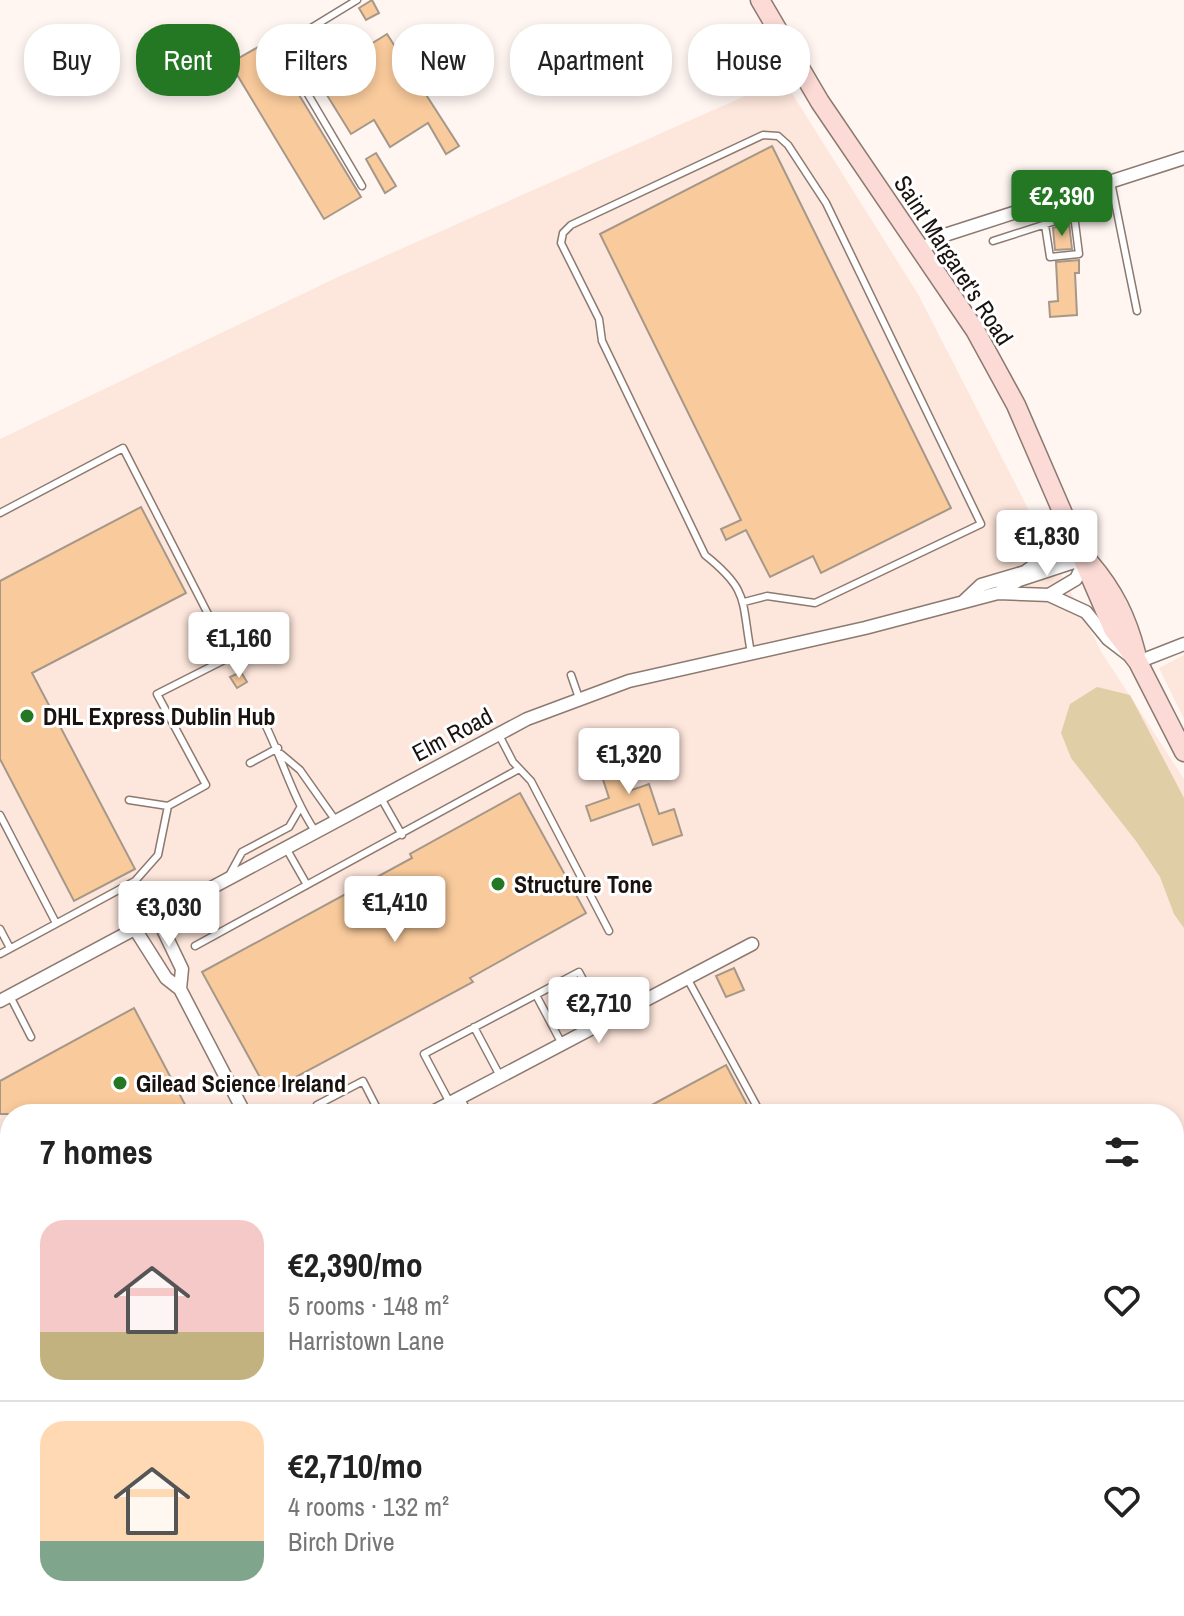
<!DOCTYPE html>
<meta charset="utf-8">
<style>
body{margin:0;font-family:"Archivo Narrow",sans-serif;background:#f2f2f2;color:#222;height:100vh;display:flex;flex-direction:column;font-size:30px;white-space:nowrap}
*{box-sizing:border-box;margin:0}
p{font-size:26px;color:#767676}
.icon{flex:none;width:44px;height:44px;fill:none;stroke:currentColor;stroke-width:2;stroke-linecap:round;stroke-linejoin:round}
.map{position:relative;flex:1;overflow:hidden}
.panel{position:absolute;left:0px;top:1104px;width:1184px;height:512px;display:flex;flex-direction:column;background:#fff;border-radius:32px 32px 0 0;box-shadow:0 4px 12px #0003}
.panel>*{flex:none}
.guide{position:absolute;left:24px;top:24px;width:1136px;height:72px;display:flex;gap:16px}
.price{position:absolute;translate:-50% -68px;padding:0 18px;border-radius:8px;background:#fff;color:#222;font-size:26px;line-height:52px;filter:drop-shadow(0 2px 4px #0008)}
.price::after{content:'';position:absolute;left:50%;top:48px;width:24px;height:18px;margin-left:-12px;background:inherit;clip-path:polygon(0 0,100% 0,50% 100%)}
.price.current{background:#247824;color:#fff}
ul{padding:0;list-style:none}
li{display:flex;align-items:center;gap:24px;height:200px;padding:0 40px}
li+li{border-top:2px solid #e0e0e0}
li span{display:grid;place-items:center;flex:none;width:224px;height:160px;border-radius:24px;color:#555}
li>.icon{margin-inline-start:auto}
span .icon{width:96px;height:96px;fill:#fffc;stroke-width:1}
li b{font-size:34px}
h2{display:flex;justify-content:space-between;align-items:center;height:96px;padding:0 40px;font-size:34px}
.chip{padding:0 28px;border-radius:32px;background:#fff;box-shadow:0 4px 12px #0003;font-size:28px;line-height:72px}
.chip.current{background:#247824;color:#fff}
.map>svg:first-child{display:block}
.built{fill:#fde6db;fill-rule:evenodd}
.green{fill:#e0cea7}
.building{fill:#f9ca9b;stroke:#a69889;stroke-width:2}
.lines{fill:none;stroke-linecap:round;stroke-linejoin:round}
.service-casing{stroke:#8c7a70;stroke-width:9}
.minor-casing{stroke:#8c7a70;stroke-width:15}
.secondary-casing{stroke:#8c7a70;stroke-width:21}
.service{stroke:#fff;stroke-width:6}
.minor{stroke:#fff;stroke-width:12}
.secondary{stroke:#fcdad6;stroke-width:18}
.poi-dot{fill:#247824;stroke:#fff;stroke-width:3}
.labels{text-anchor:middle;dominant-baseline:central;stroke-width:6;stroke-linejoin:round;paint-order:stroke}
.street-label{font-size:24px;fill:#19120f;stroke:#fff}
.poi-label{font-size:24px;font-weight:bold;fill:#19120f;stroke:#fff;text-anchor:start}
</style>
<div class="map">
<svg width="1184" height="1616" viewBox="0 0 1184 1616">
<rect width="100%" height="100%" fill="#fff6f2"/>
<path class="built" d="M783 79 918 294 1102 653 1184 779V1616H0V439L338 277ZM10 1114H1174V1606H10Z
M1184 655V719L1159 668Z"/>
<path class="green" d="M1097 687 1130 695 1184 798V928L1174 914 1160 877 1136 841 1071 758 1061 733 1070 704Z"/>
<path class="building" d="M372 0 379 13 366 20 359 8Z
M387 34 459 146 446 154 428 123 390 147 374 120 351 134 322 87 343 74 326 45 342 36 353 55Z
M267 42 361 197 324 219 230 63Z
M772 146 951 508 821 573 813 556 770 577 746 530 726 540 721 529 741 520 600 234Z
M376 153 396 186 385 193 366 159Z
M1069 223 1072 249 1055 250 1053 228Z
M1079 260V273H1075L1077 315 1050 317 1049 302 1058 301 1056 262Z
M141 507 186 593 32 673 135 869 74 901 0 759V581Z
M241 672 247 682 237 688 230 677Z
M611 736 629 791 649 784 659 814 674 809 682 835 653 845 639 804 591 821 586 806 609 798 591 743Z
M520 793 586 913 470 978 473 982 268 1092 202 972 412 858 410 854Z
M734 968 744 990 726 997 716 976Z
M134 1008 190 1114H0V1081Z
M726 1065 752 1114H635Z"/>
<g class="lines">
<defs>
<path id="service" d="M357 0 280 47 362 186
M1111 182 1137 311
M993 241 1074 215 1079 254 1050 257 1045 225
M0 513 123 448 230 657 157 694 206 785 168 806 158 855 135 881 0 954
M744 602 767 596 815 603 981 524 826 203 788 145 778 136 763 135 571 225 563 233 561 243 599 319 602 341 705 555C750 591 741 600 751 653
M571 675 579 698
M261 716C281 754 291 795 315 831
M499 735 513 762 531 781 609 931
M281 754 300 770 336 821
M250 763 278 748
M381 798 402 835
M129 800 168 806
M0 815 56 923
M286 848 307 885
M230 874 242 852 289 827 300 808
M0 929 10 948
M195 946 519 769
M687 978 761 1114
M536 995 562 1044
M10 996 31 1037
M474 1027 500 1076
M460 1097 469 1114
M450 1103 424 1054 579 972 605 1021
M321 1114 317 1105 363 1081 380 1114
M0 1278 10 1297
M0 1342 10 1337
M1174 1394 1184 1387
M0 1509 10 1527
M0 1602 10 1597
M12 1606 17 1616
M461 1606 467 1616
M435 1607 439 1616"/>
<path id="minor" d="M921 249 948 234 1184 158
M998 593 1019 580 1086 558
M1049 595 1076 579 1085 560
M964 601 981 585 1025 572 1046 556 1056 541 1059 509
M157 917 182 969 180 989
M135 929 166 978 180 989 245 1114
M0 1001 527 719 629 681 865 628 998 593 1049 595 1086 612 1108 639 1138 662 1184 644
M429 1114 752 944
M508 1606 514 1616
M1091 1606 1094 1616
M51 1616 69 1606"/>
<path id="secondary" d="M760 0 820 102 975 330 1016 405 1113 629 1138 662 1184 752
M1090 563C1114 591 1127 618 1136 653"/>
</defs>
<use href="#service" class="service-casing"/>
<use href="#minor" class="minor-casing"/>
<use href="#secondary" class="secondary-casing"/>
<use href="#service" class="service"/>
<use href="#minor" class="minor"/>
<use href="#secondary" class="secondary"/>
</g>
<g class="poi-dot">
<circle cx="27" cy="716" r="8"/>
<circle cx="498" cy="884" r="8"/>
<circle cx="120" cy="1083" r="8"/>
</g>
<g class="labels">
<g class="street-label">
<text transform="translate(954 260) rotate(57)">Saint Margaret's Road</text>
<text transform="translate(452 734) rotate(-28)">Elm Road</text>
</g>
<g class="poi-label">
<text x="43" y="716">DHL Express Dublin Hub</text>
<text x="514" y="884">Structure Tone</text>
<text x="136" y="1083">Gilead Science Ireland</text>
</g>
</g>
</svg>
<b class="price current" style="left:1062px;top:238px">€2,390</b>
<b class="price" style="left:1047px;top:578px">€1,830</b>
<b class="price" style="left:239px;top:680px">€1,160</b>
<b class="price" style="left:629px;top:796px">€1,320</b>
<b class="price" style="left:395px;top:944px">€1,410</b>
<b class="price" style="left:169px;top:949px">€3,030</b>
<b class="price" style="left:599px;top:1045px">€2,710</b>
<div class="guide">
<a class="chip">Buy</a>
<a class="chip current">Rent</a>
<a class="chip">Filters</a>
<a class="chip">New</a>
<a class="chip">Apartment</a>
<a class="chip">House</a>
</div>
<section class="panel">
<h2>7 homes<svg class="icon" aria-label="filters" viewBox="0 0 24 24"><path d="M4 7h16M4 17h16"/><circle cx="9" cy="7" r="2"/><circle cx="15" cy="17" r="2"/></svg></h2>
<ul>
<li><span style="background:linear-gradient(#f6c9c9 70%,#c2b280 0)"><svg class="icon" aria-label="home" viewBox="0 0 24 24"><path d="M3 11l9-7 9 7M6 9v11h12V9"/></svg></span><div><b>€2,390/mo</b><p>5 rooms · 148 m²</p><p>Harristown Lane</p></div><svg class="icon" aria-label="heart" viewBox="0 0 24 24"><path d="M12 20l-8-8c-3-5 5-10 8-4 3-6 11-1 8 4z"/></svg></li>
<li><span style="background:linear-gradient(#ffd9b3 75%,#7fa58c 0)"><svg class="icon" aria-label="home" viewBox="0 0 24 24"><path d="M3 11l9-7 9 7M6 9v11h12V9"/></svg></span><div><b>€2,710/mo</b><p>4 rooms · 132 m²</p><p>Birch Drive</p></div><svg class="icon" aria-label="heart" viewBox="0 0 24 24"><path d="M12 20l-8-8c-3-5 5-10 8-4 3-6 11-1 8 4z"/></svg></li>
</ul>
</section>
</div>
